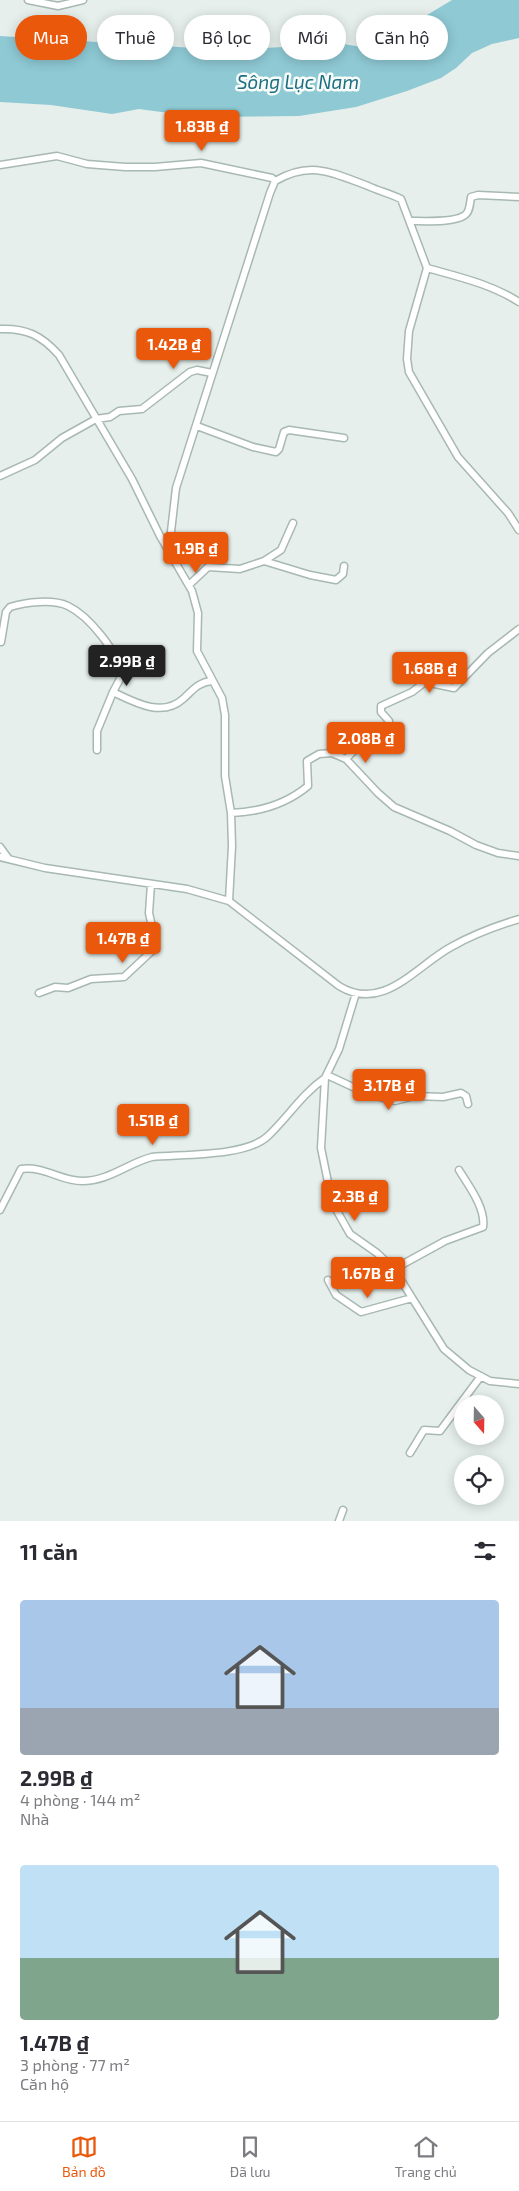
<!DOCTYPE html>
<html lang="vi">
<meta charset="utf-8">
<style>
body{margin:0;font-family:"Exo 2",sans-serif;background:#f2f2f3;color:#2b2b33;height:100vh;display:flex;flex-direction:column;font-size:19px;white-space:nowrap}
*{box-sizing:border-box;margin:0}
p{font-size:16px;color:#7c7c81}
.icon{flex:none;width:28px;height:28px;fill:none;stroke:currentColor;stroke-width:2;stroke-linecap:round;stroke-linejoin:round}
.map{position:relative;height:1521px;overflow:hidden}
.sheet{display:flex;flex-direction:column;background:#fff;flex:1}
.sheet>*{flex:none}
.hud{position:absolute;left:15px;top:15px;width:490px;height:45px;display:flex;gap:10px}
.needle{width:32px;rotate:160deg}
.tools{position:absolute;left:454px;top:1395px;display:grid;gap:10px}
.tools a{display:grid;place-items:center;width:50px;height:50px;border-radius:50%;background:#fff;box-shadow:0 2px 12px #0003;font-size:25px}
.price{position:absolute;translate:-50% -42px;padding:0 11px;border-radius:5px;background:#ea580c;color:#fff;font-size:16px;line-height:32px;filter:drop-shadow(0 1px 2px #0008)}
.price::after{content:'';position:absolute;left:50%;top:30px;width:15px;height:11px;margin-left:-8px;background:inherit;clip-path:polygon(0 0,100% 0,50% 100%)}
.price.current{background:#222;color:#fff}
ul{padding:0;list-style:none}
li{display:grid;align-content:center;gap:10px;height:265px;padding:0 20px}
li span{display:grid;place-items:center;height:155px;border-radius:5px;color:#555}
li>.icon{margin-inline-start:auto}
span .icon{width:90px;height:90px;fill:#fffc;stroke-width:1}
li b{font-size:21px}
h2{display:flex;justify-content:space-between;align-items:center;height:60px;padding:0 20px;font-size:21px}
.pill{padding:0 18px;border-radius:22px;background:#fff;box-shadow:0 2px 12px #0003;font-size:18px;line-height:45px}
.pill.current{background:#ea580c;color:#fff}
.dock{display:flex;justify-content:space-around;align-items:center;height:70px;border-top:1px solid #e1e1e2;background:#fff;font-size:14px;color:#7c7c81}
.dock a{display:grid;justify-items:center;gap:2px}
.dock .current{color:#ea580c}
.map>svg:first-child{display:block}
.water{fill:#8ec9d4}
.lines{fill:none;stroke-linecap:round;stroke-linejoin:round}
.minor-casing{stroke:#a8b8b2;stroke-width:9}
.minor{stroke:#fff;stroke-width:6}
.labels{text-anchor:middle;dominant-baseline:central;stroke-width:5;stroke-linejoin:round;paint-order:stroke}
.water-label{font-size:19px;font-style:italic;fill:#1c6f80;stroke:#f7fbf9}
</style>
<div class="map">
<svg width="519" height="1521" viewBox="0 0 519 1521">
<rect width="100%" height="100%" fill="#e6efeb"/>
<path class="water" d="M452 0H519V38L492 44 472 53 456 68 441 78 407 91 356 107 299 116 199 117 139 109 112 114 51 105 0 102V36L227 50 343 44 362 47 373 44 392 36Z"/>
<g class="lines">
<defs>
<path id="minor" d="M28 0 58 6 83 0
M0 165 57 156 87 164 125 167H155L201 163 272 178 275 181
M410 221C423 221 455 223 465 215 470 212 470 202 471 197L478 195 519 197
M427 268C459 277 491 284 519 302
M0 329C26 328 41 335 59 355L132 479 160 536 192 591 198 613 197 651 222 698 225 715V776L231 813 232 846 229 901
M197 426 253 447 276 452 279 449 284 432 289 430 344 438
M0 476 35 460 62 438 96 419 110 417 119 411 142 409 190 372 197 370 212 373
M169 549 176 488 270 193 275 181C311 160 333 173 368 186 379 191 391 194 401 199L427 268 409 331 407 359 409 372 458 457 508 513 519 530
M264 561 281 550 293 523
M190 584 208 567 240 569 264 561 310 575 336 580 343 574 344 566
M1 642 6 612 10 607C26 602 53 599 68 606 89 616 118 652 122 675L113 692
M97 750V731L113 692C134 702 162 718 183 699 192 691 198 682 212 681
M346 759 370 734 389 725V721L381 712V706L412 692 425 682 454 688 488 653 519 629
M231 813C260 812 285 805 308 786L307 761 319 754 332 753 346 759 378 793 394 807 450 831 476 845 498 853 519 856
M0 847 8 858
M0 857 45 868 187 889 229 901 339 986C383 1013 416 966 451 947 472 935 496 926 519 919
M39 993 55 987 68 988 91 979 124 977 154 949 155 940 149 913 151 884
M356 993 339 1049 325 1078 321 1148 330 1192 337 1211 350 1234 377 1253 394 1269 444 1349 469 1370 490 1381 519 1384
M327 1075 368 1094 395 1101 414 1096 443 1097 461 1093 466 1096 468 1104
M0 1210 21 1169C45 1166 60 1181 82 1181 109 1181 128 1163 152 1157 182 1154 246 1157 268 1136 288 1117 302 1094 325 1078
M394 1269 445 1241 483 1227C486 1208 468 1185 459 1170
M328 1280 336 1295 361 1312 412 1298
M410 1453 424 1430 440 1431 481 1376
M339 1521 343 1510"/>
</defs>
<use href="#minor" class="minor-casing"/>
<use href="#minor" class="minor"/>
</g>
<g class="labels">
<g class="water-label">
<text x="298" y="81">Sông Lục Nam</text>
</g>
</g>
</svg>
<div class="tools">
<a><svg class="needle" viewBox="-14 -14 28 28"><path d="M0-13l5 13h-10z" fill="#e53935"/><path d="M0 13l5-13h-10z" fill="#7c7c81"/></svg></a>
<a><svg class="icon" aria-label="locate" viewBox="0 0 24 24"><circle cx="12" cy="12" r="6"/><path d="M12 2v4M12 18v4M2 12h4M18 12h4"/></svg></a>
</div>
<b class="price" style="left:202px;top:152px">1.83B ₫</b>
<b class="price" style="left:174px;top:370px">1.42B ₫</b>
<b class="price" style="left:196px;top:574px">1.9B ₫</b>
<b class="price current" style="left:127px;top:687px">2.99B ₫</b>
<b class="price" style="left:430px;top:694px">1.68B ₫</b>
<b class="price" style="left:366px;top:764px">2.08B ₫</b>
<b class="price" style="left:123px;top:964px">1.47B ₫</b>
<b class="price" style="left:389px;top:1111px">3.17B ₫</b>
<b class="price" style="left:153px;top:1146px">1.51B ₫</b>
<b class="price" style="left:355px;top:1222px">2.3B ₫</b>
<b class="price" style="left:368px;top:1299px">1.67B ₫</b>
<div class="hud">
<a class="pill current">Mua</a>
<a class="pill">Thuê</a>
<a class="pill">Bộ lọc</a>
<a class="pill">Mới</a>
<a class="pill">Căn hộ</a>
</div>
</div>
<section class="sheet">
<h2>11 căn<svg class="icon" aria-label="filters" viewBox="0 0 24 24"><path d="M4 7h16M4 17h16"/><circle cx="9" cy="7" r="2"/><circle cx="15" cy="17" r="2"/></svg></h2>
<ul>
<li><span style="background:linear-gradient(#a9c7e8 70%,#9aa5b1 0)"><svg class="icon" aria-label="home" viewBox="0 0 24 24"><path d="M3 11l9-7 9 7M6 9v11h12V9"/></svg></span><div><b>2.99B ₫</b><p>4 phòng · 144 m²</p><p>Nhà</p></div></li>
<li><span style="background:linear-gradient(#bfe0f5 60%,#7fa58c 0)"><svg class="icon" aria-label="home" viewBox="0 0 24 24"><path d="M3 11l9-7 9 7M6 9v11h12V9"/></svg></span><div><b>1.47B ₫</b><p>3 phòng · 77 m²</p><p>Căn hộ</p></div></li>
</ul>
</section>
<nav class="dock">
<a class="current"><svg class="icon" aria-label="map" viewBox="0 0 24 24"><path d="M3 6l6-2 6 2 6-2v14l-6 2-6-2-6 2zM9 4v14M15 6v14"/></svg>Bản đồ</a>
<a><svg class="icon" aria-label="saved" viewBox="0 0 24 24"><path d="M7 4h10v16l-5-4-5 4z"/></svg>Đã lưu</a>
<a><svg class="icon" aria-label="home" viewBox="0 0 24 24"><path d="M3 11l9-7 9 7M6 9v11h12V9"/></svg>Trang chủ</a>
</nav>
